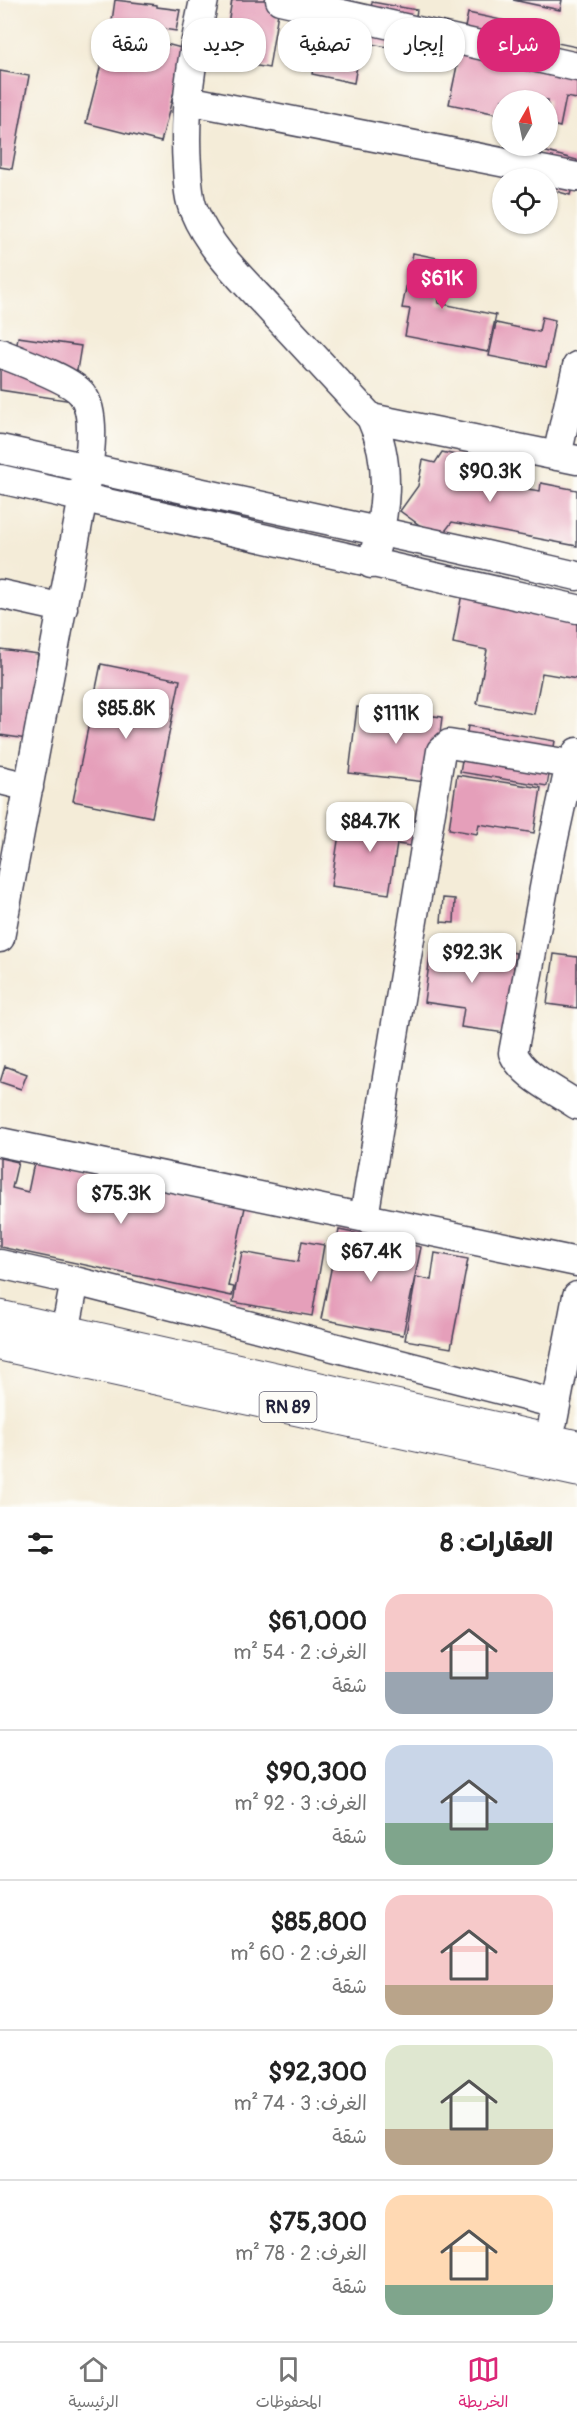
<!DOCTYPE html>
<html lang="ar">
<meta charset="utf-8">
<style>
body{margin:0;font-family:Pangolin,"Playpen Sans Arabic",sans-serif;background:#f6f6f6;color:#222;direction:rtl;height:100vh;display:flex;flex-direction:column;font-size:22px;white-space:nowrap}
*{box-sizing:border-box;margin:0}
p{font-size:20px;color:#767676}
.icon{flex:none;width:33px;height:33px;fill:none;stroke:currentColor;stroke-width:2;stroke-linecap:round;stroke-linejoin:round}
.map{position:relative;height:1507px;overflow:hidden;direction:ltr}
.panel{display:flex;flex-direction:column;background:#fff;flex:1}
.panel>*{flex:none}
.guide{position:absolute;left:18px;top:18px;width:542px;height:54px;direction:rtl;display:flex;gap:12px}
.needle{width:39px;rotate:9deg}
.controls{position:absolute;left:492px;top:90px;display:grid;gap:12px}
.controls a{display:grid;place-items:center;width:66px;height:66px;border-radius:50%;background:#fff;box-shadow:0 2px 4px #0004;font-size:30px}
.price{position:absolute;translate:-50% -51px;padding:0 14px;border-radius:12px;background:#fff;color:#222;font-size:20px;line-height:39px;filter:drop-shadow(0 2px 3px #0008)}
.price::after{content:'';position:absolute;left:50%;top:36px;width:18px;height:14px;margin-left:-9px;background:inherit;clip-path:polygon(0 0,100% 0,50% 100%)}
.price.selected{background:#db2777;color:#fff}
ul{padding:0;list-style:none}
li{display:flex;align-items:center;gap:18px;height:150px;padding:0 24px}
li+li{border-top:2px solid #e0e0e0}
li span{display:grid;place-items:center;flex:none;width:168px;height:120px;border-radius:18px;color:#555}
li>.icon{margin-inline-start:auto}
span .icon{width:72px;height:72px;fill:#fffc;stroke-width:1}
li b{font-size:26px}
h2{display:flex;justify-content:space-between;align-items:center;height:72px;padding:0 24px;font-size:26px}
.chip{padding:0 21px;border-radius:24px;background:#fff;box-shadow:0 2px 4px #0004;font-size:21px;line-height:54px}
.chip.selected{background:#db2777;color:#fff}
.tabs{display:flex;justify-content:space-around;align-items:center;height:84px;border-top:2px solid #e0e0e0;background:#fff;font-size:16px;color:#767676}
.tabs a{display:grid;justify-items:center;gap:3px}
.tabs .selected{color:#db2777}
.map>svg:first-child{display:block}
.building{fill:#e59fba}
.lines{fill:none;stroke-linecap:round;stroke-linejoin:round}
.minor-casing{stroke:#424053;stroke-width:31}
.major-casing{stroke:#424053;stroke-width:35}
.minor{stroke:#fff;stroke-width:28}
.major{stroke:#fff;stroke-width:33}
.labels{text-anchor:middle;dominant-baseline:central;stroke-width:5;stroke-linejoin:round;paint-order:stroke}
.shield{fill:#fdfcf7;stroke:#646373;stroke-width:1.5}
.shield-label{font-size:18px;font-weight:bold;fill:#22223b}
</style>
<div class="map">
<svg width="577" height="1507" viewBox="0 0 577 1507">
<rect width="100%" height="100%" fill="#fdfcf7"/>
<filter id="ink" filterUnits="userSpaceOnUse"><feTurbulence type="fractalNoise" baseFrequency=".0167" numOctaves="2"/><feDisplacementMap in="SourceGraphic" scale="12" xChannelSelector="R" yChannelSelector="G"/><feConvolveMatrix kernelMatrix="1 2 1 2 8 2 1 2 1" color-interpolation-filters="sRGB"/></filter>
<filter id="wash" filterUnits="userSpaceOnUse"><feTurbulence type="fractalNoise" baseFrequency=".008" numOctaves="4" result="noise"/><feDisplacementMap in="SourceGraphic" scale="24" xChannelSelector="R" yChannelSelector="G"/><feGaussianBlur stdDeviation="1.35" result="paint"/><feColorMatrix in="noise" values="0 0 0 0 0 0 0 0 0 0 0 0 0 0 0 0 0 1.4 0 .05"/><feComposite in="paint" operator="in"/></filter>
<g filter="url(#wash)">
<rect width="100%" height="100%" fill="#f4ecd8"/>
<g id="blocks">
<path class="building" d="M115 0 157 5V7L180 10 176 31 112 21Z
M232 0H280L269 68 222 60Z
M513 0H562L560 10Z
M372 2 417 10 410 51 365 43Z
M468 13 506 21 504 32 577 47V99L566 97 560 127 548 124V100H502V115L449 104Z
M110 29 185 49 161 142 86 123Z
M318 40 360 48 354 83 312 74Z
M0 71 29 76 12 169 0 167Z
M543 151 577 160V169L570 195 548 189V178H535Z
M413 253 447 260 438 303 496 315 488 352 405 336 410 309 402 308Z
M542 317 555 320 546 367 489 356 496 323 539 332Z
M18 337 81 346 72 401 0 390V341L17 344Z
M442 452 470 458 468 470 510 477 508 486 540 491 541 483 577 490V546L452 522 439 539 400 511 418 486 423 460 435 463Z
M465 577 577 598V679L542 673 534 714 477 704 487 650 453 643Z
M0 649 38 654 27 739 0 735Z
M101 664 180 680 152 817 73 801Z
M357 707 442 717 434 783 349 773Z
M468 726 555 741 547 786 460 772Z
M457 775 541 788 534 833 479 824 477 834 449 829Z
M342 815 421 827 418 847 397 844 389 894 331 886Z
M443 898 455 899 454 923 441 922Z
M432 941 516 953 505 1033 461 1027 464 1008 424 1002Z
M554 954 577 957V1008L547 1004Z
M5 1066 27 1074 21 1089 0 1082Z
M0 1158 18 1162 12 1188 28 1192 35 1158 246 1203 228 1286 234 1287 232 1296 0 1247Z
M339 1230 421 1247 403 1335 321 1319Z
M302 1241 324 1245 312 1316 233 1302 242 1252 298 1262Z
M435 1253 468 1259 451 1348 405 1340 416 1277 431 1280Z"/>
</g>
</g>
<g filter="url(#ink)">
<use href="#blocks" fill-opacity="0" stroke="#424053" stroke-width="1.5"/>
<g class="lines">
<defs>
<path id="minor" d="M204 0C192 55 183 110 187 167 188 181 188 198 194 211 209 248 242 279 269 308 303 345 337 381 371 418 393 465 386 516 371 564
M280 0 577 67
M187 100 577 177
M0 353C19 361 71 379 82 394 99 416 88 471 83 497L0 938
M371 418 577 460
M0 449 460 549 577 576
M557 456 577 366
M0 479 577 609
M0 594 63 608
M577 752 570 764 550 856 513 1053C524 1077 556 1090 577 1105
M0 780 29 787
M0 1142 577 1262
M364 1217 441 751 449 744 570 764
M0 1264 75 1281 556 1404
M65 1332 75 1281
M553 1421 577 1296"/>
<path id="major" d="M0 1317 577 1447
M0 1344 577 1470"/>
</defs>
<use href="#minor" class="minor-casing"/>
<use href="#major" class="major-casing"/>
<use href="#minor" class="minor"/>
<use href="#major" class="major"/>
</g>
</g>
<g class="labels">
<rect class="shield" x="259.5" y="1392" width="57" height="30" rx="4.5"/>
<g class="shield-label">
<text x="288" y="1407">RN 89</text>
</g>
</g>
</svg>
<div class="controls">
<a><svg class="needle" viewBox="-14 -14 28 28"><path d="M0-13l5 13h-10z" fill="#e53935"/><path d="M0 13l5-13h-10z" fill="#767676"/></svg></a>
<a><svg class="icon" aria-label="locate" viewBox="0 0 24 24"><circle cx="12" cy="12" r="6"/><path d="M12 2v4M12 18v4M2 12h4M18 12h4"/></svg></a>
</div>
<b class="price selected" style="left:442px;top:310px">$61K</b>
<b class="price" style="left:490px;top:503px">$90.3K</b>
<b class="price" style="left:126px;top:740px">$85.8K</b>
<b class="price" style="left:396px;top:745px">$111K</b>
<b class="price" style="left:370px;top:853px">$84.7K</b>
<b class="price" style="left:472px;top:984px">$92.3K</b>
<b class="price" style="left:121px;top:1225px">$75.3K</b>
<b class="price" style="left:371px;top:1283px">$67.4K</b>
<div class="guide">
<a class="chip selected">شراء</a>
<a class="chip">إيجار</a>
<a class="chip">تصفية</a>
<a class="chip">جديد</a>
<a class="chip">شقة</a>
</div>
</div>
<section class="panel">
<h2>العقارات: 8<svg class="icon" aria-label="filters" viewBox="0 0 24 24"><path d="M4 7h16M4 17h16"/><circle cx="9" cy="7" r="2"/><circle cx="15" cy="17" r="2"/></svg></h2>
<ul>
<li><span style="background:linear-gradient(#f6c9c9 65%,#9aa5b1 0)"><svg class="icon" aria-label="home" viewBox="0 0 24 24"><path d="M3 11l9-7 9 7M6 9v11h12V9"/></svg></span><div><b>$61,000</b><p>الغرف: 2 · 54 m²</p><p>شقة</p></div></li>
<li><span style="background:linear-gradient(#c9d6e8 65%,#7fa58c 0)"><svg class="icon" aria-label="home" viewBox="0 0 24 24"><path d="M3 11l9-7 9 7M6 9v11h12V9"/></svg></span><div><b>$90,300</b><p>الغرف: 3 · 92 m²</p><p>شقة</p></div></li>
<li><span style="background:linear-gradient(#f6c9c9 75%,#b9a48a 0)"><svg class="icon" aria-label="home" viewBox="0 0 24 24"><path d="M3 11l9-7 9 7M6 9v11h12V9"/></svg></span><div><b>$85,800</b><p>الغرف: 2 · 60 m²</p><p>شقة</p></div></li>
<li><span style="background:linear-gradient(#dfe7d0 70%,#b9a48a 0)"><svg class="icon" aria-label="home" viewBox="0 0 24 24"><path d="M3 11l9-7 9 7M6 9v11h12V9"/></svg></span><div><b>$92,300</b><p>الغرف: 3 · 74 m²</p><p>شقة</p></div></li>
<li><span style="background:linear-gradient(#ffd9b3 75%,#7fa58c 0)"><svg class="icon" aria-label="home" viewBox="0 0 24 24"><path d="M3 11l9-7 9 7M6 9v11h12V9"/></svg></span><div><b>$75,300</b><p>الغرف: 2 · 78 m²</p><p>شقة</p></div></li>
</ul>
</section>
<nav class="tabs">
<a class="selected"><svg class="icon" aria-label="map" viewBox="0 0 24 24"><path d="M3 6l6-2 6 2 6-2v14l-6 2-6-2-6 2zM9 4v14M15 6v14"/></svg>الخريطة</a>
<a><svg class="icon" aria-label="saved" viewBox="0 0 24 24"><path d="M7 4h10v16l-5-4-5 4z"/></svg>المحفوظات</a>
<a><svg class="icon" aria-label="home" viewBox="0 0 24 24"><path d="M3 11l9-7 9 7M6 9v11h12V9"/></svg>الرئيسية</a>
</nav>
